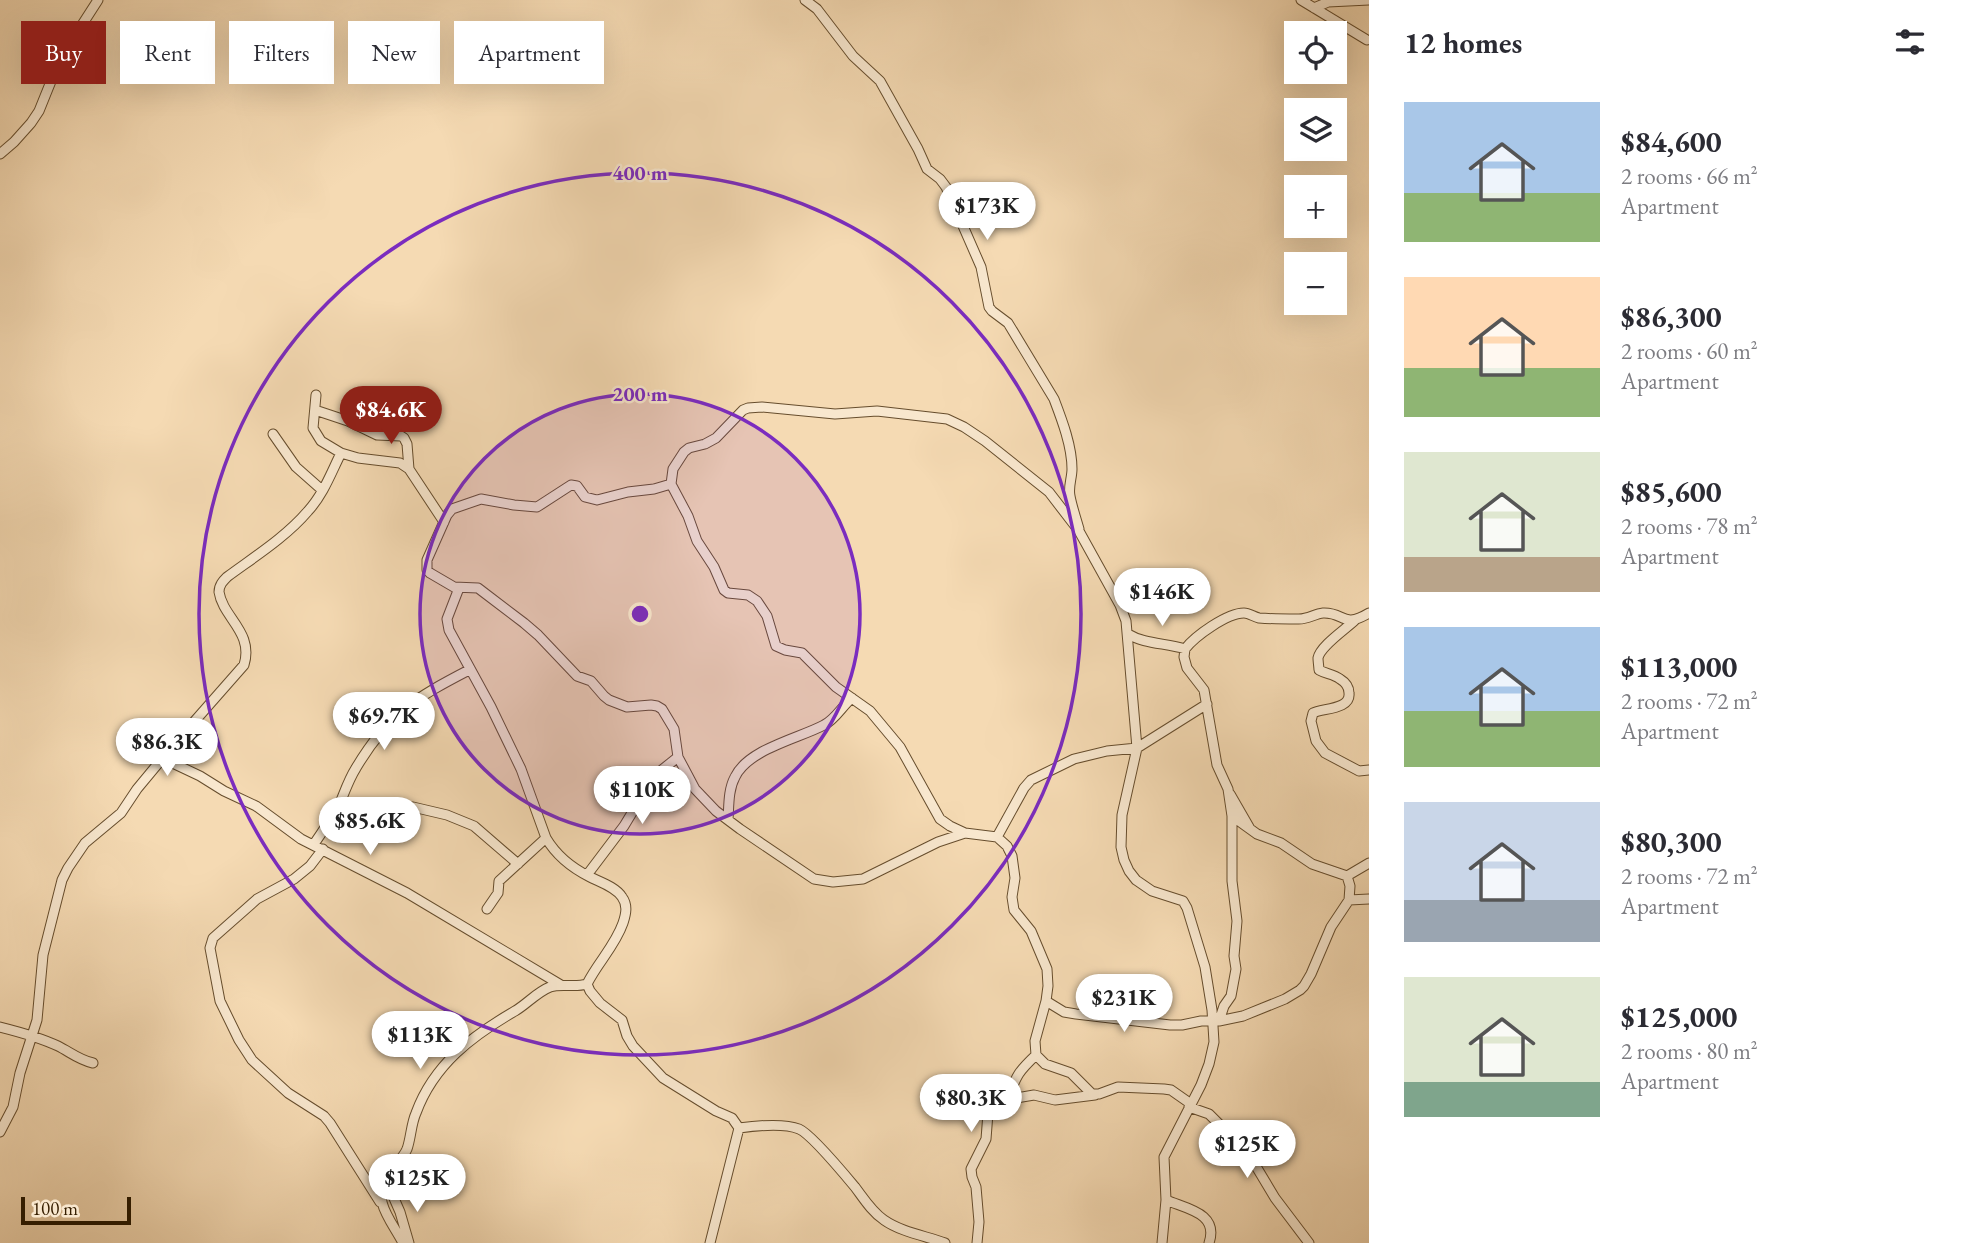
<!DOCTYPE html>
<meta charset="utf-8">
<style>
body{margin:0;font-family:"EB Garamond",serif;background:#f7f7f7;color:#2b2b33;height:100vh;display:flex;flex-direction:column;font-size:26px;white-space:nowrap}
*{box-sizing:border-box;margin:0}
p{font-size:23px;color:#7c7c81}
.icon{flex:none;width:38px;height:38px;fill:none;stroke:currentColor;stroke-width:2;stroke-linecap:round;stroke-linejoin:round}
.map{position:relative;flex:1;overflow:hidden}
.side{display:flex;flex-direction:column;background:#fff;width:595px}
.side>*{flex:none}
.top-card{position:absolute;left:21px;top:21px;width:665px;height:63px;display:flex;gap:14px}
.fabs{position:absolute;left:1284px;top:21px;display:grid;gap:14px}
.fabs a{display:grid;place-items:center;width:63px;height:63px;border-radius:0px;background:#fff;box-shadow:0 7px 28px #0002;font-size:35px}
.scale{position:absolute;left:21px;bottom:18px;width:110px;box-sizing:border-box;padding-left:7px;border:4px solid #361e00;border-top:0;font-size:19px;line-height:24px;white-space:nowrap;color:#361e00;-webkit-text-stroke:5px #f8e7ce;paint-order:stroke}
.price{position:absolute;translate:-50% -60px;padding:0 16px;border-radius:24px;background:#fff;color:#222;font-size:23px;line-height:46px;filter:drop-shadow(0 2px 4px #0008)}
.price::after{content:'';position:absolute;left:50%;top:42px;width:21px;height:16px;margin-left:-10px;background:inherit;clip-path:polygon(0 0,100% 0,50% 100%)}
.price.current{background:#8f2418;color:#fff}
ul{padding:0;list-style:none}
li{display:flex;align-items:center;gap:21px;height:175px;padding:0 35px}
li span{display:grid;place-items:center;flex:none;width:196px;height:140px;border-radius:0px;color:#555}
li>.icon{margin-inline-start:auto}
span .icon{width:84px;height:84px;fill:#fffc;stroke-width:1}
li b{font-size:30px}
h2{display:flex;justify-content:space-between;align-items:center;height:84px;padding:0 35px;font-size:30px}
.pill{padding:0 24px;border-radius:0px;background:#fff;box-shadow:0 7px 28px #0002;font-size:24px;line-height:63px}
.pill.current{background:#8f2418;color:#fff}
main{display:flex;flex:1;min-height:0}
.map>svg:first-child{display:block}
.lines{fill:none;stroke-linecap:round;stroke-linejoin:round}
.minor-casing{stroke:#664d2d;stroke-width:11}
.minor{stroke:#f8e7ce;stroke-width:9}
.ring{fill:none;stroke:#7b2cbf;stroke-width:3.5}
.centre{fill:#7b2cbf;stroke:#f8e7ce;stroke-width:3.5}
.ring-label{font-size:21px;text-anchor:middle;font-weight:bold;fill:#7b2cbf;stroke:#f8e7ce;stroke-width:5;stroke-linejoin:round;paint-order:stroke}
</style>
<main>
<div class="map">
<svg width="1369" height="1243" viewBox="0 0 1369 1243">
<rect width="100%" height="100%" fill="#f5dab3"/>
<filter id="stains"><feTurbulence type="fractalNoise" baseFrequency=".00286" numOctaves="4"/><feColorMatrix values="0 0 0 0 .2 0 0 0 0 .09 0 0 0 0 .02 0 0 0 .5 -.17"/></filter>
<radialGradient id="worn" r=".72"><stop offset=".6" stop-color="#630" stop-opacity="0"/><stop offset="1" stop-color="#630" stop-opacity=".3"/></radialGradient>
<g class="lines">
<defs>
<path id="minor" d="M805 0 817 9 853 56 880 81 918 149 927 169 940 179 946 187 981 267 989 307 992 311 1008 323 1054 399C1062 420 1072 446 1072 469 1072 478 1068 487 1070 496 1072 507 1076 518 1079 529
M1301 0 1367 40
M1314 8 1328 2 1369 0
M0 154 14 142 31 123 39 111 60 59 98 0
M316 395 313 428 321 441 341 453 358 458 400 463 409 469 444 522
M315 410 348 421 377 435 401 436 404 438 407 444 409 469
M273 434 296 467 322 490
M671 484 654 489 628 492 597 500 585 497 577 486 571 485 537 507 514 505 481 499 452 509 447 515 427 560V570L430 573 454 587 478 588 524 623 538 635 577 676 591 681 604 696 609 700 627 707 651 705 657 706 662 709 674 729 678 757 695 789 716 811 740 829 814 879 833 882 863 879 938 842 965 833 997 837 1007 846 1012 856 1015 878 1012 897 1014 910 1031 931 1047 969 1048 986 1046 1001 1035 1041 1036 1055 1045 1064 1071 1073 1092 1094H1099L1118 1087 1164 1089 1171 1090 1191 1104
M459 588 447 619 449 630 491 707 521 769 546 838C556 855 572 868 590 877 600 882 616 887 622 897 628 905 626 914 623 923 615 946 598 962 587 984L590 991 600 1003 622 1020 627 1036 633 1046 663 1078 716 1111 732 1118 739 1128 710 1243
M1355 620C1346 629 1320 646 1318 658 1318 661 1319 668 1319 670 1326 674 1334 674 1340 679 1345 682 1349 687 1349 693 1351 710 1322 708 1313 713L1311 721 1316 741 1325 753 1359 771 1369 770
M1128 634C1144 644 1166 643 1185 649
M164 759 200 776 224 791 256 806 301 839 407 893 561 985
M1230 794 1249 827
M340 802 362 809H400L413 807 447 815 474 826 518 864
M728 820C729 806 728 790 735 777 748 749 800 738 824 725 836 719 842 706 852 698
M965 833 950 826 940 819 900 747 870 711 836 687 802 653 785 650 776 646 767 616 757 601 748 595 728 593 724 590 714 567 697 541 688 516 671 484 673 469 684 452 689 448 705 444 716 438 743 410 748 408 762 407 835 414 877 411 947 419 964 427 985 441 1049 492 1079 531 1120 605 1126 621 1137 748 1122 815 1121 847 1124 860 1129 871 1136 880 1152 891 1183 901 1187 908 1205 967 1212 1010 1214 1042 1209 1064 1201 1085 1164 1157 1166 1200 1162 1243
M997 837 1024 788 1031 780 1074 759 1107 751 1137 748 1207 704
M314 844C323 831 332 817 340 803 345 791 349 779 356 768 388 714 415 698 469 670
M323 849 310 866 294 879 257 899 213 938 210 948 220 1001 239 1040 252 1060 288 1093 324 1116 330 1123 380 1202
M587 875 624 826 650 783 658 773 678 757
M1347 876 1369 863
M1349 900 1369 899
M487 909 498 893 499 881 546 838
M1046 1001 1064 1012 1076 1014 1170 1025H1182L1201 1021H1219L1243 1016 1285 999 1300 990 1304 986 1311 974 1331 927 1349 900 1350 886 1347 876 1312 864 1281 843 1257 834 1232 816
M1219 1021 1224 1006 1231 996 1236 969 1234 956 1237 921 1232 881V816L1228 789 1217 765 1204 690 1187 668 1184 657 1185 649C1195 636 1227 613 1244 613 1249 613 1254 617 1259 618 1272 619 1285 619 1297 619 1307 620 1314 614 1323 613 1345 612 1342 629 1369 613
M0 1027C20 1032 39 1037 58 1046 70 1052 79 1060 93 1063
M1008 1097 1016 1098 1034 1095 1055 1100 1095 1095
M1189 1107 1209 1114 1248 1153 1275 1198 1309 1243
M739 1128C754 1126 784 1123 799 1129 811 1134 845 1175 855 1187 864 1199 872 1212 884 1220 901 1232 926 1236 945 1243
M0 1132 13 1107 20 1073 37 1020 43 955 62 880 68 868 85 843 121 813 137 789 171 748 244 665C254 632 223 618 219 592 219 585 223 581 227 577 254 557 286 537 308 511 323 495 331 473 341 453
M393 1196 400 1212 409 1243
M1166 1200C1187 1209 1219 1213 1209 1243
M403 1243C391 1220 371 1200 387 1175 393 1166 403 1159 407 1149 411 1138 411 1124 416 1113 434 1064 472 1036 515 1011 527 1004 537 992 550 987 562 983 574 988 587 984
M977 1243 979 1222 976 1187 972 1177 971 1169 986 1139 988 1113 992 1104 1008 1097C1017 1075 1018 1072 1036 1055"/>
</defs>
<use href="#minor" class="minor-casing"/>
<use href="#minor" class="minor"/>
</g>
<circle cx="640" cy="614" r="220" fill="#7b2cbf" fill-opacity=".12"/>
<g class="ring">
<circle cx="640" cy="614" r="220"/>
<circle cx="640" cy="614" r="441"/>
</g>
<circle cx="640" cy="614" r="10" class="centre"/>
<g class="ring-label">
<text x="640" y="180">400 m</text>
<text x="640" y="401">200 m</text>
</g>
<rect width="100%" height="100%" filter="url(#stains)"/>
<rect width="100%" height="100%" fill="url(#worn)"/>
</svg>
<div class="fabs">
<a><svg class="icon" aria-label="locate" viewBox="0 0 24 24"><circle cx="12" cy="12" r="6"/><path d="M12 2v4M12 18v4M2 12h4M18 12h4"/></svg></a>
<a><svg class="icon" aria-label="layers" viewBox="0 0 24 24"><path d="M12 4l9 5-9 5-9-5zM3 14l9 5 9-5"/></svg></a>
<a>+</a>
<a>−</a>
</div>
<div class="scale">100 m</div>
<b class="price" style="left:987px;top:242px">$173K</b>
<b class="price current" style="left:391px;top:446px">$84.6K</b>
<b class="price" style="left:1162px;top:628px">$146K</b>
<b class="price" style="left:384px;top:752px">$69.7K</b>
<b class="price" style="left:167px;top:778px">$86.3K</b>
<b class="price" style="left:642px;top:826px">$110K</b>
<b class="price" style="left:370px;top:857px">$85.6K</b>
<b class="price" style="left:1124px;top:1034px">$231K</b>
<b class="price" style="left:420px;top:1071px">$113K</b>
<b class="price" style="left:971px;top:1134px">$80.3K</b>
<b class="price" style="left:1247px;top:1180px">$125K</b>
<b class="price" style="left:417px;top:1214px">$125K</b>
<div class="top-card">
<a class="pill current">Buy</a>
<a class="pill">Rent</a>
<a class="pill">Filters</a>
<a class="pill">New</a>
<a class="pill">Apartment</a>
</div>
</div>
<section class="side">
<h2>12 homes<svg class="icon" aria-label="filters" viewBox="0 0 24 24"><path d="M4 7h16M4 17h16"/><circle cx="9" cy="7" r="2"/><circle cx="15" cy="17" r="2"/></svg></h2>
<ul>
<li><span style="background:linear-gradient(#a9c7e8 65%,#8fb573 0)"><svg class="icon" aria-label="home" viewBox="0 0 24 24"><path d="M3 11l9-7 9 7M6 9v11h12V9"/></svg></span><div><b>$84,600</b><p>2 rooms · 66 m²</p><p>Apartment</p></div></li>
<li><span style="background:linear-gradient(#ffd9b3 65%,#8fb573 0)"><svg class="icon" aria-label="home" viewBox="0 0 24 24"><path d="M3 11l9-7 9 7M6 9v11h12V9"/></svg></span><div><b>$86,300</b><p>2 rooms · 60 m²</p><p>Apartment</p></div></li>
<li><span style="background:linear-gradient(#dfe7d0 75%,#b9a48a 0)"><svg class="icon" aria-label="home" viewBox="0 0 24 24"><path d="M3 11l9-7 9 7M6 9v11h12V9"/></svg></span><div><b>$85,600</b><p>2 rooms · 78 m²</p><p>Apartment</p></div></li>
<li><span style="background:linear-gradient(#a9c7e8 60%,#8fb573 0)"><svg class="icon" aria-label="home" viewBox="0 0 24 24"><path d="M3 11l9-7 9 7M6 9v11h12V9"/></svg></span><div><b>$113,000</b><p>2 rooms · 72 m²</p><p>Apartment</p></div></li>
<li><span style="background:linear-gradient(#c9d6e8 70%,#9aa5b1 0)"><svg class="icon" aria-label="home" viewBox="0 0 24 24"><path d="M3 11l9-7 9 7M6 9v11h12V9"/></svg></span><div><b>$80,300</b><p>2 rooms · 72 m²</p><p>Apartment</p></div></li>
<li><span style="background:linear-gradient(#dfe7d0 75%,#7fa58c 0)"><svg class="icon" aria-label="home" viewBox="0 0 24 24"><path d="M3 11l9-7 9 7M6 9v11h12V9"/></svg></span><div><b>$125,000</b><p>2 rooms · 80 m²</p><p>Apartment</p></div></li>
</ul>
</section>
</main>
